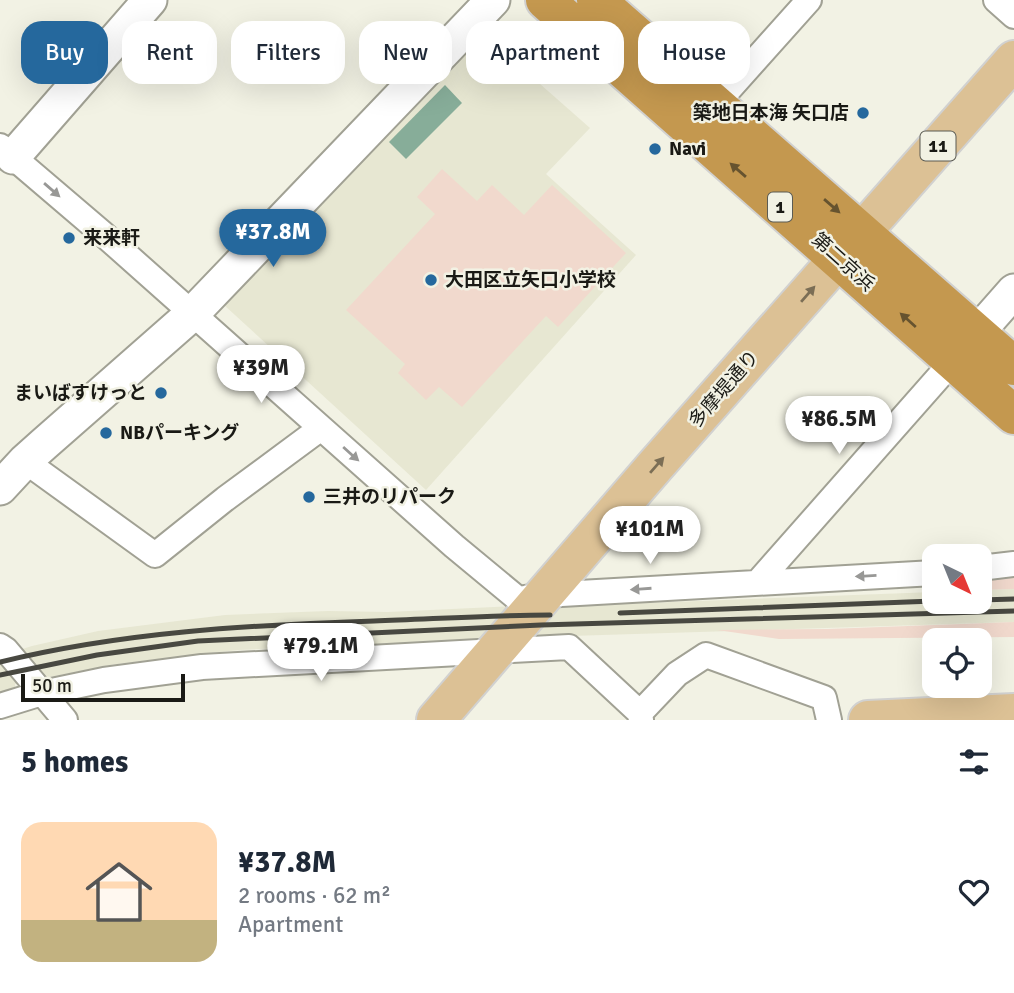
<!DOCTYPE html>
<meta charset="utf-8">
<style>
body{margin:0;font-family:Signika,"Noto Sans JP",sans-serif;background:#f6f6f7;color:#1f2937;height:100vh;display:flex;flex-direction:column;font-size:26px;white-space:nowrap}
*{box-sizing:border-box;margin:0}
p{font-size:23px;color:#747a83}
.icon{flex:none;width:38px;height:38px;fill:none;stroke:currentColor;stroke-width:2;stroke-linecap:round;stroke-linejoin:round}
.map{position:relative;height:720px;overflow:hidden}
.details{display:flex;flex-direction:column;background:#fff;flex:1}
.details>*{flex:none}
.guide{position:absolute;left:21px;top:21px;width:973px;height:63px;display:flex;gap:14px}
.needle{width:46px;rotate:137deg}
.fabs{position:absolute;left:922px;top:544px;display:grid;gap:14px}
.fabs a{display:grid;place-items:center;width:70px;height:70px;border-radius:14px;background:#fff;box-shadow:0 7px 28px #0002;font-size:35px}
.scale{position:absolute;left:21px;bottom:18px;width:164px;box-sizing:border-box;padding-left:7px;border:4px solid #1a1a15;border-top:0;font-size:19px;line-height:24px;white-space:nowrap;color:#1a1a15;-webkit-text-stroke:5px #f2f2e4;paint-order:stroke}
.price{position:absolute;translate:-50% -60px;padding:0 16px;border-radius:24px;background:#fff;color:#222;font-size:23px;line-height:46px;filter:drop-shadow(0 2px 4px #0008)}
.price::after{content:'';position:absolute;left:50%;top:42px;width:21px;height:16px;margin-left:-10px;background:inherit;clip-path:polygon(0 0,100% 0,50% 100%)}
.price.current{background:#25689d;color:#fff}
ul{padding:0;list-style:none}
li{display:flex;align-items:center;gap:21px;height:175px;padding:0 21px}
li+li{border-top:2px solid #e0e1e3}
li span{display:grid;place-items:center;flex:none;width:196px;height:140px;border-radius:21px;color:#555}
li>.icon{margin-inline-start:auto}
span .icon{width:84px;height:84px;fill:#fffc;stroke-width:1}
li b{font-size:30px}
h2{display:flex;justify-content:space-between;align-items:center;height:84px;padding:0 21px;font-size:30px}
.tag{padding:0 24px;border-radius:21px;background:#fff;box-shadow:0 7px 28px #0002;font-size:24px;line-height:63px}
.tag.current{background:#25689d;color:#fff}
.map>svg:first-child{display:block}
.built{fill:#e7e7d2}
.green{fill:#f1d9cd}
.water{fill:#87ad99}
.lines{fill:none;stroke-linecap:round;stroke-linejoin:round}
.street-casing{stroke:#a1a194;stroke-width:28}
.secondary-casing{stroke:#a1a194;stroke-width:37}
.primary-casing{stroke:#d1d1d0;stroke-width:42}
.highway-casing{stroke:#d1d1d0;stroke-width:42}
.street{stroke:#fff;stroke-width:24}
.secondary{stroke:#fff;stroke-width:33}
.primary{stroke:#dcc195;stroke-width:38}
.highway{stroke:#c4984f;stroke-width:38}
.rail{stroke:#484841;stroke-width:5}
.oneway{fill:#66532f}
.oneway2{fill:#989896}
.oneway3{fill:#7b6e55}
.poi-dot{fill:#25689d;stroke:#f2f2e4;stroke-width:2.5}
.labels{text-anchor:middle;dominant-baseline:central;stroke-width:5;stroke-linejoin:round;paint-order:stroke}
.shield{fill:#f2f2e4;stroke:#5b5b53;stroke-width:2}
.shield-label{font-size:18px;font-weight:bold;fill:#1a1a15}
.poi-label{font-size:19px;font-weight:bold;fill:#1a1a15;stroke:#f2f2e4;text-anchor:start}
.street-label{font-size:19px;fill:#1a1a15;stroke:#f2f2e4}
</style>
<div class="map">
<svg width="1014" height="720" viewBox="0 0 1014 720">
<rect width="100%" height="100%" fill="#f2f2e4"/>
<path class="built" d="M482 33 590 128 546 174 636 255 426 490 224 305Z
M1014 589V622L538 637 238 650 181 656 110 665 15 684V687L0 692V656L32 646 98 631 225 615 328 611 388 612 513 606 620 604 934 592V602H980V590Z"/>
<path class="green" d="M442 169 477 201 492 185 524 215 552 185 626 253 558 327 546 316 462 407 439 387 426 400 398 373 405 364 346 310 435 214 417 197Z
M1014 573V589L980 590V581Z
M1014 622V637L779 639 717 630 828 629Z"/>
<path class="water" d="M445 85 462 103 406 159 389 142Z"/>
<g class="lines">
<defs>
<path id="street" d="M996 0 1014 16
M716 104 809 0
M0 146 102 233 454 546 518 599 544 595 934 573
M25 461 155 555 225 499 321 428
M980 568 1014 564
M758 582 953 361
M0 646 6 650 65 720
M0 706 42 693 104 680 202 667 569 647 640 713 641 720
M640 713 677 674 706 655 824 698 829 720"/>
<path id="secondary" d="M13 157 150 0
M977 333 1014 291
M0 488 25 461 44 444 192 314 493 0"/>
<path id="primary" d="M436 720 656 465 1014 60
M868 720 1014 713"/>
<path id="highway" d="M545 0 1014 415
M596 0 1014 366"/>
</defs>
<use href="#street" class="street-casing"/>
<use href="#secondary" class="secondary-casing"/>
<use href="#primary" class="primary-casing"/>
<use href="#highway" class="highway-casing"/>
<use href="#street" class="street"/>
<use href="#secondary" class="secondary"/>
<use href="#primary" class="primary"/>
<use href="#highway" class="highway"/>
<path class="rail" d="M980 600 1014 599
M620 613 934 601
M0 662C123 632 249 625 374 621 433 619 491 615 550 615
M0 675 97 655 198 641 541 625 1014 611"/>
</g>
<defs><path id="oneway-solid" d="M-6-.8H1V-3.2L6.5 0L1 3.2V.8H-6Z" transform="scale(1.75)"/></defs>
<g class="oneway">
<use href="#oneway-solid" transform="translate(738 170) rotate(-139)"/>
<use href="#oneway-solid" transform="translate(832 206) rotate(41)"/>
<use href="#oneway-solid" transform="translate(908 320) rotate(-138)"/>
</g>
<g class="oneway2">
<use href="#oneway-solid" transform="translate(52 190) rotate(41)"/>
<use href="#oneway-solid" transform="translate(351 454) rotate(42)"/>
<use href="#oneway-solid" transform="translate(866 576) rotate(177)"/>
<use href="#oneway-solid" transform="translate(641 589) rotate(176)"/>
</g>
<g class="oneway3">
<use href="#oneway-solid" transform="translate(808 294) rotate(-49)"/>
<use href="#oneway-solid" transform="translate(657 465) rotate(-49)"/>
</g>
<g class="poi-dot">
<circle cx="863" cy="113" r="7"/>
<circle cx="655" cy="149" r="7"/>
<circle cx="69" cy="238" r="7"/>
<circle cx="431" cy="280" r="7"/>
<circle cx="161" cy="393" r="7"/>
<circle cx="106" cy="433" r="7"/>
<circle cx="309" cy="497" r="7"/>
</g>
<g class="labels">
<g class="shield">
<rect x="920.5" y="131.5" width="35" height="29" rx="5"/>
<rect x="768" y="192.5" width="24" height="29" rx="5"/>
</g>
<g class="shield-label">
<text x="938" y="146">11</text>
<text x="780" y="207">1</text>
</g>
<g class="poi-label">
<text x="849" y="113" text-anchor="end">築地日本海 矢口店</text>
<text x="669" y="149">Navi</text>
<text x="83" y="238">来来軒</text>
<text x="445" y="280">大田区立矢口小学校</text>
<text x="147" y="393" text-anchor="end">まいばすけっと</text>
<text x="120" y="433">NBパーキング</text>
<text x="323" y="497">三井のリパーク</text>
</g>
<g class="street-label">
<text transform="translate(843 262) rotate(42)">第二京浜</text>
<text transform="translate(724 389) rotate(-49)">多摩堤通り</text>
</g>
</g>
</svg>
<div class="fabs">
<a><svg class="needle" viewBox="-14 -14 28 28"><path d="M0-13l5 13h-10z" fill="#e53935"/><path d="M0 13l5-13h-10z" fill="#747a83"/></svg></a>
<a><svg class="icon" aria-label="locate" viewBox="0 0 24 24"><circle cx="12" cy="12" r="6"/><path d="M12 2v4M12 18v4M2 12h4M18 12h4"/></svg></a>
</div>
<div class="scale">50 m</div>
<b class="price current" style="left:273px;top:269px">¥37.8M</b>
<b class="price" style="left:261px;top:405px">¥39M</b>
<b class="price" style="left:839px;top:456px">¥86.5M</b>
<b class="price" style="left:650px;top:566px">¥101M</b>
<b class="price" style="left:321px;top:683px">¥79.1M</b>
<div class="guide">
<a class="tag current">Buy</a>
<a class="tag">Rent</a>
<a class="tag">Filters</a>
<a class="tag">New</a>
<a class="tag">Apartment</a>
<a class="tag">House</a>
</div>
</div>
<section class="details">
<h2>5 homes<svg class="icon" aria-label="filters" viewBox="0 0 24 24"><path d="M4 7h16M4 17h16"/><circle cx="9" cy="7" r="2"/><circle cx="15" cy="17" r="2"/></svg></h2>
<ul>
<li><span style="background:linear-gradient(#ffd9b3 70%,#c2b280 0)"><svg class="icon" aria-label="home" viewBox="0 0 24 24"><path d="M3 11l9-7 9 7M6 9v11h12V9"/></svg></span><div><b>¥37.8M</b><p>2 rooms · 62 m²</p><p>Apartment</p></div><svg class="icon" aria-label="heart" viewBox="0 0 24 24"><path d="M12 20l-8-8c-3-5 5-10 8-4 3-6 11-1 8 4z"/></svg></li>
</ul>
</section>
